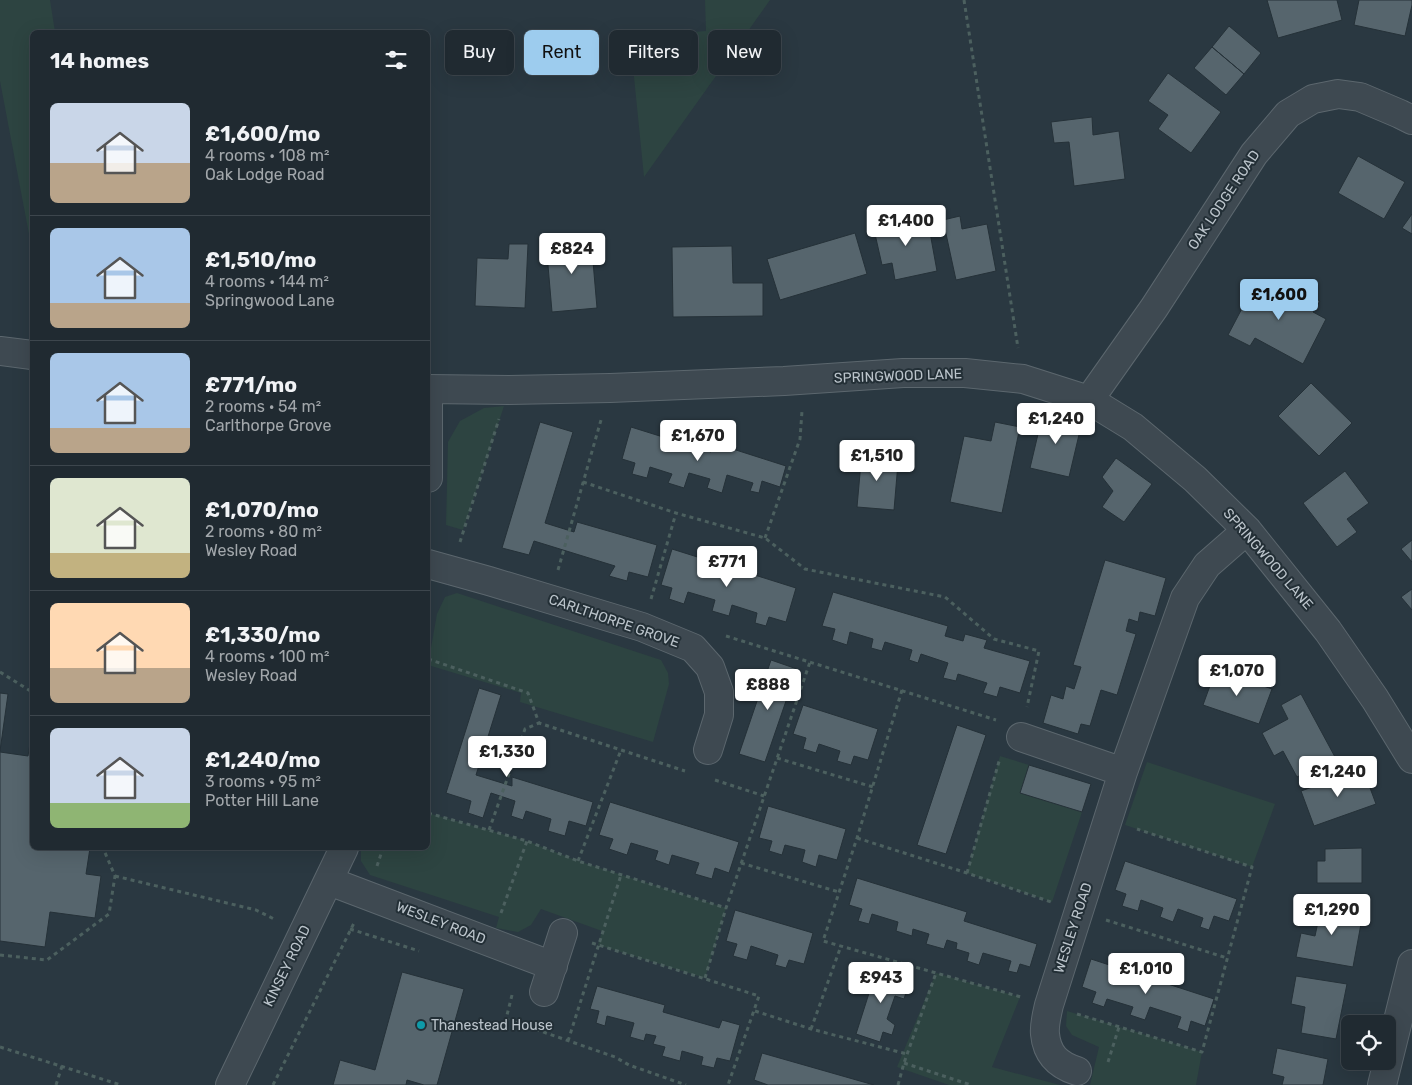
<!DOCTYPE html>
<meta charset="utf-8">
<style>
body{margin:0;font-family:Rubik,sans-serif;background:#283239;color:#f1f3f6;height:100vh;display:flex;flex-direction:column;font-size:19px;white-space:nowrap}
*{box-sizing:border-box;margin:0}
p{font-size:16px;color:#a2a7ab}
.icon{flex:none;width:28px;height:28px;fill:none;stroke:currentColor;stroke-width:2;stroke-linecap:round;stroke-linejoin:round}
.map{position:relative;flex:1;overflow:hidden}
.details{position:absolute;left:30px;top:30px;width:400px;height:820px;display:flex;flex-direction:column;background:#202a31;border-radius:8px;box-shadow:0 5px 20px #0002,0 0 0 1px #3d464d}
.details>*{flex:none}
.guide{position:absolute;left:445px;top:30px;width:475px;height:45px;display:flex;gap:10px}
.tools{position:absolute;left:1341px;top:1015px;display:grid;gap:10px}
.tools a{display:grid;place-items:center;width:55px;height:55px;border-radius:8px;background:#202a31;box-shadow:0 5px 20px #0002,0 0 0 1px #3d464d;font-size:25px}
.price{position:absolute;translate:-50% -42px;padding:0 11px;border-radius:5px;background:#fff;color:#222;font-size:16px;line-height:32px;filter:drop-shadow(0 1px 2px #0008)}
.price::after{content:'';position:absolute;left:50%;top:30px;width:15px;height:11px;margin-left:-8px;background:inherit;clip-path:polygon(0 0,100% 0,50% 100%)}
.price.active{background:#9dccee;color:#111}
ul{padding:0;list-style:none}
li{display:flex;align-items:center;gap:15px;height:125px;padding:0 20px}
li+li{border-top:1px solid #3d464d}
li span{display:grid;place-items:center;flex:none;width:140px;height:100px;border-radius:8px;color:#555}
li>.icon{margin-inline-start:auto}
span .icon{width:60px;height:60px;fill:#fffc;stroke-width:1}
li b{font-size:21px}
h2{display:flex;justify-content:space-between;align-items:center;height:60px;padding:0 20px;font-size:21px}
.chip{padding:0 18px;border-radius:8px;background:#202a31;box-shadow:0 5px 20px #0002,0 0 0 1px #3d464d;font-size:18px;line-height:45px}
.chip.active{background:#9dccee;color:#111}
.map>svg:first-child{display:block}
.green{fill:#2d4441}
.building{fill:#56656d;stroke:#253138}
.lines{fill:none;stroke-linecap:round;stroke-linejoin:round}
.street-casing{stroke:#5c676e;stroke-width:30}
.path{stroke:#4c605f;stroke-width:3;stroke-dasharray:4 4;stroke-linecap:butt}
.street{stroke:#3e4951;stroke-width:28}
.culture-dot{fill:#0f9aa8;stroke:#232f36;stroke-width:2}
.labels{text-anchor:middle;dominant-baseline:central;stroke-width:4;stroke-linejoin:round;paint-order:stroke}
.street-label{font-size:14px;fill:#bbc4cb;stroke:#232f36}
.poi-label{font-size:14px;fill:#bbc4cb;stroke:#232f36;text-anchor:start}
</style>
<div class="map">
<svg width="1412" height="1085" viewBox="0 0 1412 1085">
<rect width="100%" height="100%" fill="#2a3841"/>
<path class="green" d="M0 0H50L55 32H32V250L0 81Z
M705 0H770L644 177 630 37 706 31Z
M504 406 463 530 446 525 448 442 460 421 484 408Z
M457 593 661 660 668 673 669 684 653 742 520 702 521 693 428 665 437 614 445 597Z
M1000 756 1029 765 1020 793 1082 812 1052 902 967 873Z
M1147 762 1275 804 1252 867 1125 825Z
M428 813 527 841 578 861 726 908 705 978 598 945 602 931 541 909 531 925 518 932 496 928 499 917 370 875 361 861V848H428Z
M936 973 1020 997 992 1067 1060 1085H949L897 1067Z
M1067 1011 1202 1052 1196 1085H1090L1099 1047 1072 1035 1066 1026Z"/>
<path class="building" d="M1267 0H1337L1342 20 1278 38Z
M1359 0H1412V5L1405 36 1354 25Z
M1229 26 1261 53 1244 74 1212 47Z
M1212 47 1244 74 1226 95 1194 68Z
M1168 73 1221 112 1191 153 1158 129 1168 115 1148 101Z
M1092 117 1093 135 1119 131 1125 179 1074 186 1069 142 1054 143 1051 122Z
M1358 156 1405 182 1384 219 1338 193Z
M910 209 914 230 929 227 937 271 895 280 892 263 882 265 875 234 888 231 884 215Z
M1412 214V234L1402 228Z
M960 216 962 229 987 224 996 271 956 280 943 220Z
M855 233 867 274 780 300 767 259Z
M591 238 597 308 552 312 546 242Z
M509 244H528L525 308 475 306 477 258 508 259Z
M732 246 733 283H763V316L673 317 672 247Z
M1257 280 1292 299 1297 288 1320 301 1313 312 1326 319 1303 364 1255 338 1250 346 1228 335Z
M1311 383 1352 423 1319 456 1278 416Z
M1043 413 1082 422 1069 477 1030 468Z
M540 422 573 432 545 523 574 532 577 522 657 545 648 577 629 572 627 581 609 576 615 566 534 541 529 555 502 548Z
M995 422 1020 427 1002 513 950 502 964 436 991 441Z
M631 427 711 452 714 443 786 466 780 487 762 481 759 493 750 491 753 483 727 475 722 493 707 488 710 479 689 473 684 488 668 483 672 474 650 467 647 478 632 474 635 463 622 459Z
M862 451 885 453 884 462 898 463 894 510 857 507Z
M1116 458 1152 484 1124 522 1102 507 1113 491 1102 477Z
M1345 471 1369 503 1347 519 1357 532 1337 547 1303 503Z
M1412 540V562L1401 549Z
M672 549 796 588 786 622 769 617 766 626 755 623 757 613 732 605 729 616 712 611 715 600 688 592 684 604 669 599 672 588 661 585Z
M1105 560 1166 578 1155 616 1140 612 1138 622 1129 619 1126 631 1136 634 1117 695 1101 690 1090 726 1081 724 1078 734 1043 723 1051 695 1063 699 1066 686 1074 689 1081 667 1073 665Z
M1412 589V610L1401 597Z
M833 592 948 626 945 636 963 641 965 634 987 640 984 648 1030 661 1020 693 1000 687 997 697 983 693 987 683 958 674 956 681 943 678 948 663 921 654 918 663 909 660 912 650 885 642 882 651 871 648 873 639 850 632 847 645 832 640 835 629 822 626Z
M771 660 797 669 765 762 739 754Z
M1216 669 1272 689 1259 724 1203 705Z
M479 688 501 695 476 775 512 786V777L593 802 586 826 569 821 565 836 548 831 551 819 526 811 523 820 511 816 515 801 491 793 483 818 468 813 471 801 446 793Z
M0 693 8 694 0 751Z
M1301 694 1335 757 1297 777 1283 751 1274 756 1262 733 1288 719 1281 705Z
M803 705 878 729 868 760 854 756 851 765 837 761 840 751 819 744 816 753 803 749 806 738 793 734Z
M957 725 986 735 946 854 917 845Z
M31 737H32V848H90L86 874 101 876 95 918 50 912 45 947 0 941V752L28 756Z
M1029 765 1091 784 1082 812 1020 793Z
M1363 769 1376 804 1314 826 1301 791Z
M610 802 739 842 729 873 715 868 712 879 695 874 699 863 672 855 669 865 655 860 658 851 631 843 627 855 609 849 613 839 599 835Z
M768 806 846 829 837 860 819 855 816 867 802 862 805 850 785 845 782 855 769 851 772 841 759 838Z
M1362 848V883H1317V861H1325V849Z
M1125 861 1237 899 1229 921 1214 916 1209 930 1200 927 1203 918 1178 909 1173 922 1160 917 1163 908 1141 900 1138 911 1122 906 1126 894 1115 890Z
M857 878 967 912 964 921 1037 944 1030 967 1020 964 1017 973 1008 971 1011 961 983 953 979 965 967 961 969 953 956 949 957 943 947 940 944 949 926 944 929 934 913 929 912 936 896 931 898 922 872 914 869 924 858 921 862 909 849 905Z
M1311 904 1363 913 1353 967 1296 957 1301 933 1315 936 1318 922 1308 919Z
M735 910 813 933 804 964 789 960 786 968 775 965 778 955 751 946 747 960 733 956 737 944 726 941Z
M1091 959 1214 999 1205 1026 1191 1021 1188 1032 1177 1028 1181 1017 1150 1007 1145 1020 1130 1015 1133 1007 1107 999 1104 1007 1092 1003 1096 992 1082 987Z
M878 965 903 974 899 983 908 986 904 999 895 996 887 1019 895 1025 892 1035 883 1032 880 1042 856 1034Z
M402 972 464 989 437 1085H424L407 1080 406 1085H333L340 1060 375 1070Z
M1296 976 1347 984 1336 1039 1301 1033 1305 1007 1291 1004Z
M597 986 665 1005 663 1012 719 1028 722 1020 740 1025 730 1061 717 1058 714 1068 701 1065 703 1057 682 1051 680 1061 662 1056 665 1047 653 1044 656 1036 646 1034 644 1041 630 1037 634 1023 607 1016 605 1026 596 1023 599 1011 590 1009Z
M1277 1048 1328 1059 1323 1085H1282L1284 1077 1272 1074Z
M762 1053 874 1085H768L754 1080Z"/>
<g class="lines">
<defs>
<path id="street" d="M0 351 32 355
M428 389 509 390 610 388 784 381 903 373H965L1023 379 1089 400 1133 427 1195 479 1247 530 1328 631 1375 699 1412 759
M1089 400 1154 308 1254 154 1288 114 1313 99 1338 94 1360 97 1400 114 1412 120
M428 478V389
M428 564 489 581 642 627 693 648 710 667 719 692V715L708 750
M1021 737 1123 772
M329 881 553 966
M544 992 563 933
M1077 1071C1058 1065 1047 1055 1045 1034 1044 1025 1047 1014 1049 1005L1123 772 1185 598 1207 565 1247 530
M230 1085 344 848
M1382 1085 1412 964"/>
</defs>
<use href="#street" class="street-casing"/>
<path class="path" d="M964 0 1018 348
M583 482 676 513 765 538 805 569 945 597 994 639 1039 651 1027 707
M765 538 800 439 802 411
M460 542 499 419
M558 570 601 420
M651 599 676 513
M726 636 996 720
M428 659 528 693 539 723 685 771
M0 672 32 692
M902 690 857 838 823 941 1021 997
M777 758 873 787
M715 780 764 796
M428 813 527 841 578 861 726 908
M489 830 525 729 539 723
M857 838 967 873 1051 902
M578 861 621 750
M741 863 839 892
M377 866 383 848
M967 873 1000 758
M115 876 256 910 276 920
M501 913 527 841
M1106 920 1227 958
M350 929 419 951
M592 943 759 996 728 1085
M0 955 47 960 109 914 115 876 103 848
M705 978 726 908 810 662
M512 995 506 1019 615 1057 629 1065 686 1085
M755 1011 811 1029 907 1054
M1077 1014 1202 1052 1252 867 1137 829
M811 1029 841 946
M568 1041 621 875
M0 1047 121 1085
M1108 1062 1119 1027
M904 1063 971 1085
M56 1085 62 1066
M273 1085 354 923
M898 1085 904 1063 936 973"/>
<use href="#street" class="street"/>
</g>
<circle class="culture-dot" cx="421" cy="1025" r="5"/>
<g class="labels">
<g class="street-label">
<text transform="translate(1224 200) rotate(-56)">OAK LODGE ROAD</text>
<text transform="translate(898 376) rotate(-2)">SPRINGWOOD LANE</text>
<text transform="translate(1268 559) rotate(49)">SPRINGWOOD LANE</text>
<text transform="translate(614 621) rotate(19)">CARLTHORPE GROVE</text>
<text transform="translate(441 923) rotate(21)">WESLEY ROAD</text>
<text transform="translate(1073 928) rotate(-72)">WESLEY ROAD</text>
<text transform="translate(287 966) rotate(-64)">KINSEY ROAD</text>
</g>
<g class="poi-label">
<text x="431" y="1025">Thanestead House</text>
</g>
</g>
</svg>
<div class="tools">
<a><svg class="icon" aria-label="locate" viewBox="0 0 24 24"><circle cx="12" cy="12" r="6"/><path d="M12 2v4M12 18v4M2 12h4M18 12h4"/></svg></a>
</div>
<b class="price" style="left:906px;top:247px">£1,400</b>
<b class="price" style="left:572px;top:275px">£824</b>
<b class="price active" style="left:1279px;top:321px">£1,600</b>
<b class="price" style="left:1056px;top:445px">£1,240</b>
<b class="price" style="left:698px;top:462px">£1,670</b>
<b class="price" style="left:877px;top:482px">£1,510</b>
<b class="price" style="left:727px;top:588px">£771</b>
<b class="price" style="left:1237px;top:697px">£1,070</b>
<b class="price" style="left:768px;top:711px">£888</b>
<b class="price" style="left:507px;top:778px">£1,330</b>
<b class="price" style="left:1338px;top:798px">£1,240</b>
<b class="price" style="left:1332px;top:936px">£1,290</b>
<b class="price" style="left:1146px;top:995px">£1,010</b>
<b class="price" style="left:881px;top:1004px">£943</b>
<div class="guide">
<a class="chip">Buy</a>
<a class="chip active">Rent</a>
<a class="chip">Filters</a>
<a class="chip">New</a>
</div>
<section class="details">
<h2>14 homes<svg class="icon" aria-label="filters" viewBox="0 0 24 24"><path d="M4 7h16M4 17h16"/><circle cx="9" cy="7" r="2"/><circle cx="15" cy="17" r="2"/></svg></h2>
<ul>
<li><span style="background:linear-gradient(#c9d6e8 60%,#b9a48a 0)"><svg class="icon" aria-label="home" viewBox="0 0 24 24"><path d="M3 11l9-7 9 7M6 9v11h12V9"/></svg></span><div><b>£1,600/mo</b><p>4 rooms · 108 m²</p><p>Oak Lodge Road</p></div></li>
<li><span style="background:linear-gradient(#a9c7e8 75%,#b9a48a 0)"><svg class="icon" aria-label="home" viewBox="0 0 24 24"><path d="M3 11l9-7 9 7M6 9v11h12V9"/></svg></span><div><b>£1,510/mo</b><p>4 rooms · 144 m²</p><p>Springwood Lane</p></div></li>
<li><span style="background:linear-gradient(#a9c7e8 75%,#b9a48a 0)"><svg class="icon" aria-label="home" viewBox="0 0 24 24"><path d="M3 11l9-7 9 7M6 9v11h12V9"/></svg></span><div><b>£771/mo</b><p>2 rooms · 54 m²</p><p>Carlthorpe Grove</p></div></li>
<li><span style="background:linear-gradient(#dfe7d0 75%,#c2b280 0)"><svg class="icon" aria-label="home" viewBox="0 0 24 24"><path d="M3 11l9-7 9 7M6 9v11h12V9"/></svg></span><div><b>£1,070/mo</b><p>2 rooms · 80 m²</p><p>Wesley Road</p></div></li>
<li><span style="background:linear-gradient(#ffd9b3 65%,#b9a48a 0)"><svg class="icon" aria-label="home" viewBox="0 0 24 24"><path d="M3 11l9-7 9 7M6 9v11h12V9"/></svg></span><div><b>£1,330/mo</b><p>4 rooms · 100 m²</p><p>Wesley Road</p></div></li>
<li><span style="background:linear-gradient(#c9d6e8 75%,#8fb573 0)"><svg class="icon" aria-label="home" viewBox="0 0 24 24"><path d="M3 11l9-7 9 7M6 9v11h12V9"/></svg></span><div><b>£1,240/mo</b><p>3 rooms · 95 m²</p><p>Potter Hill Lane</p></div></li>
</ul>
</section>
</div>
